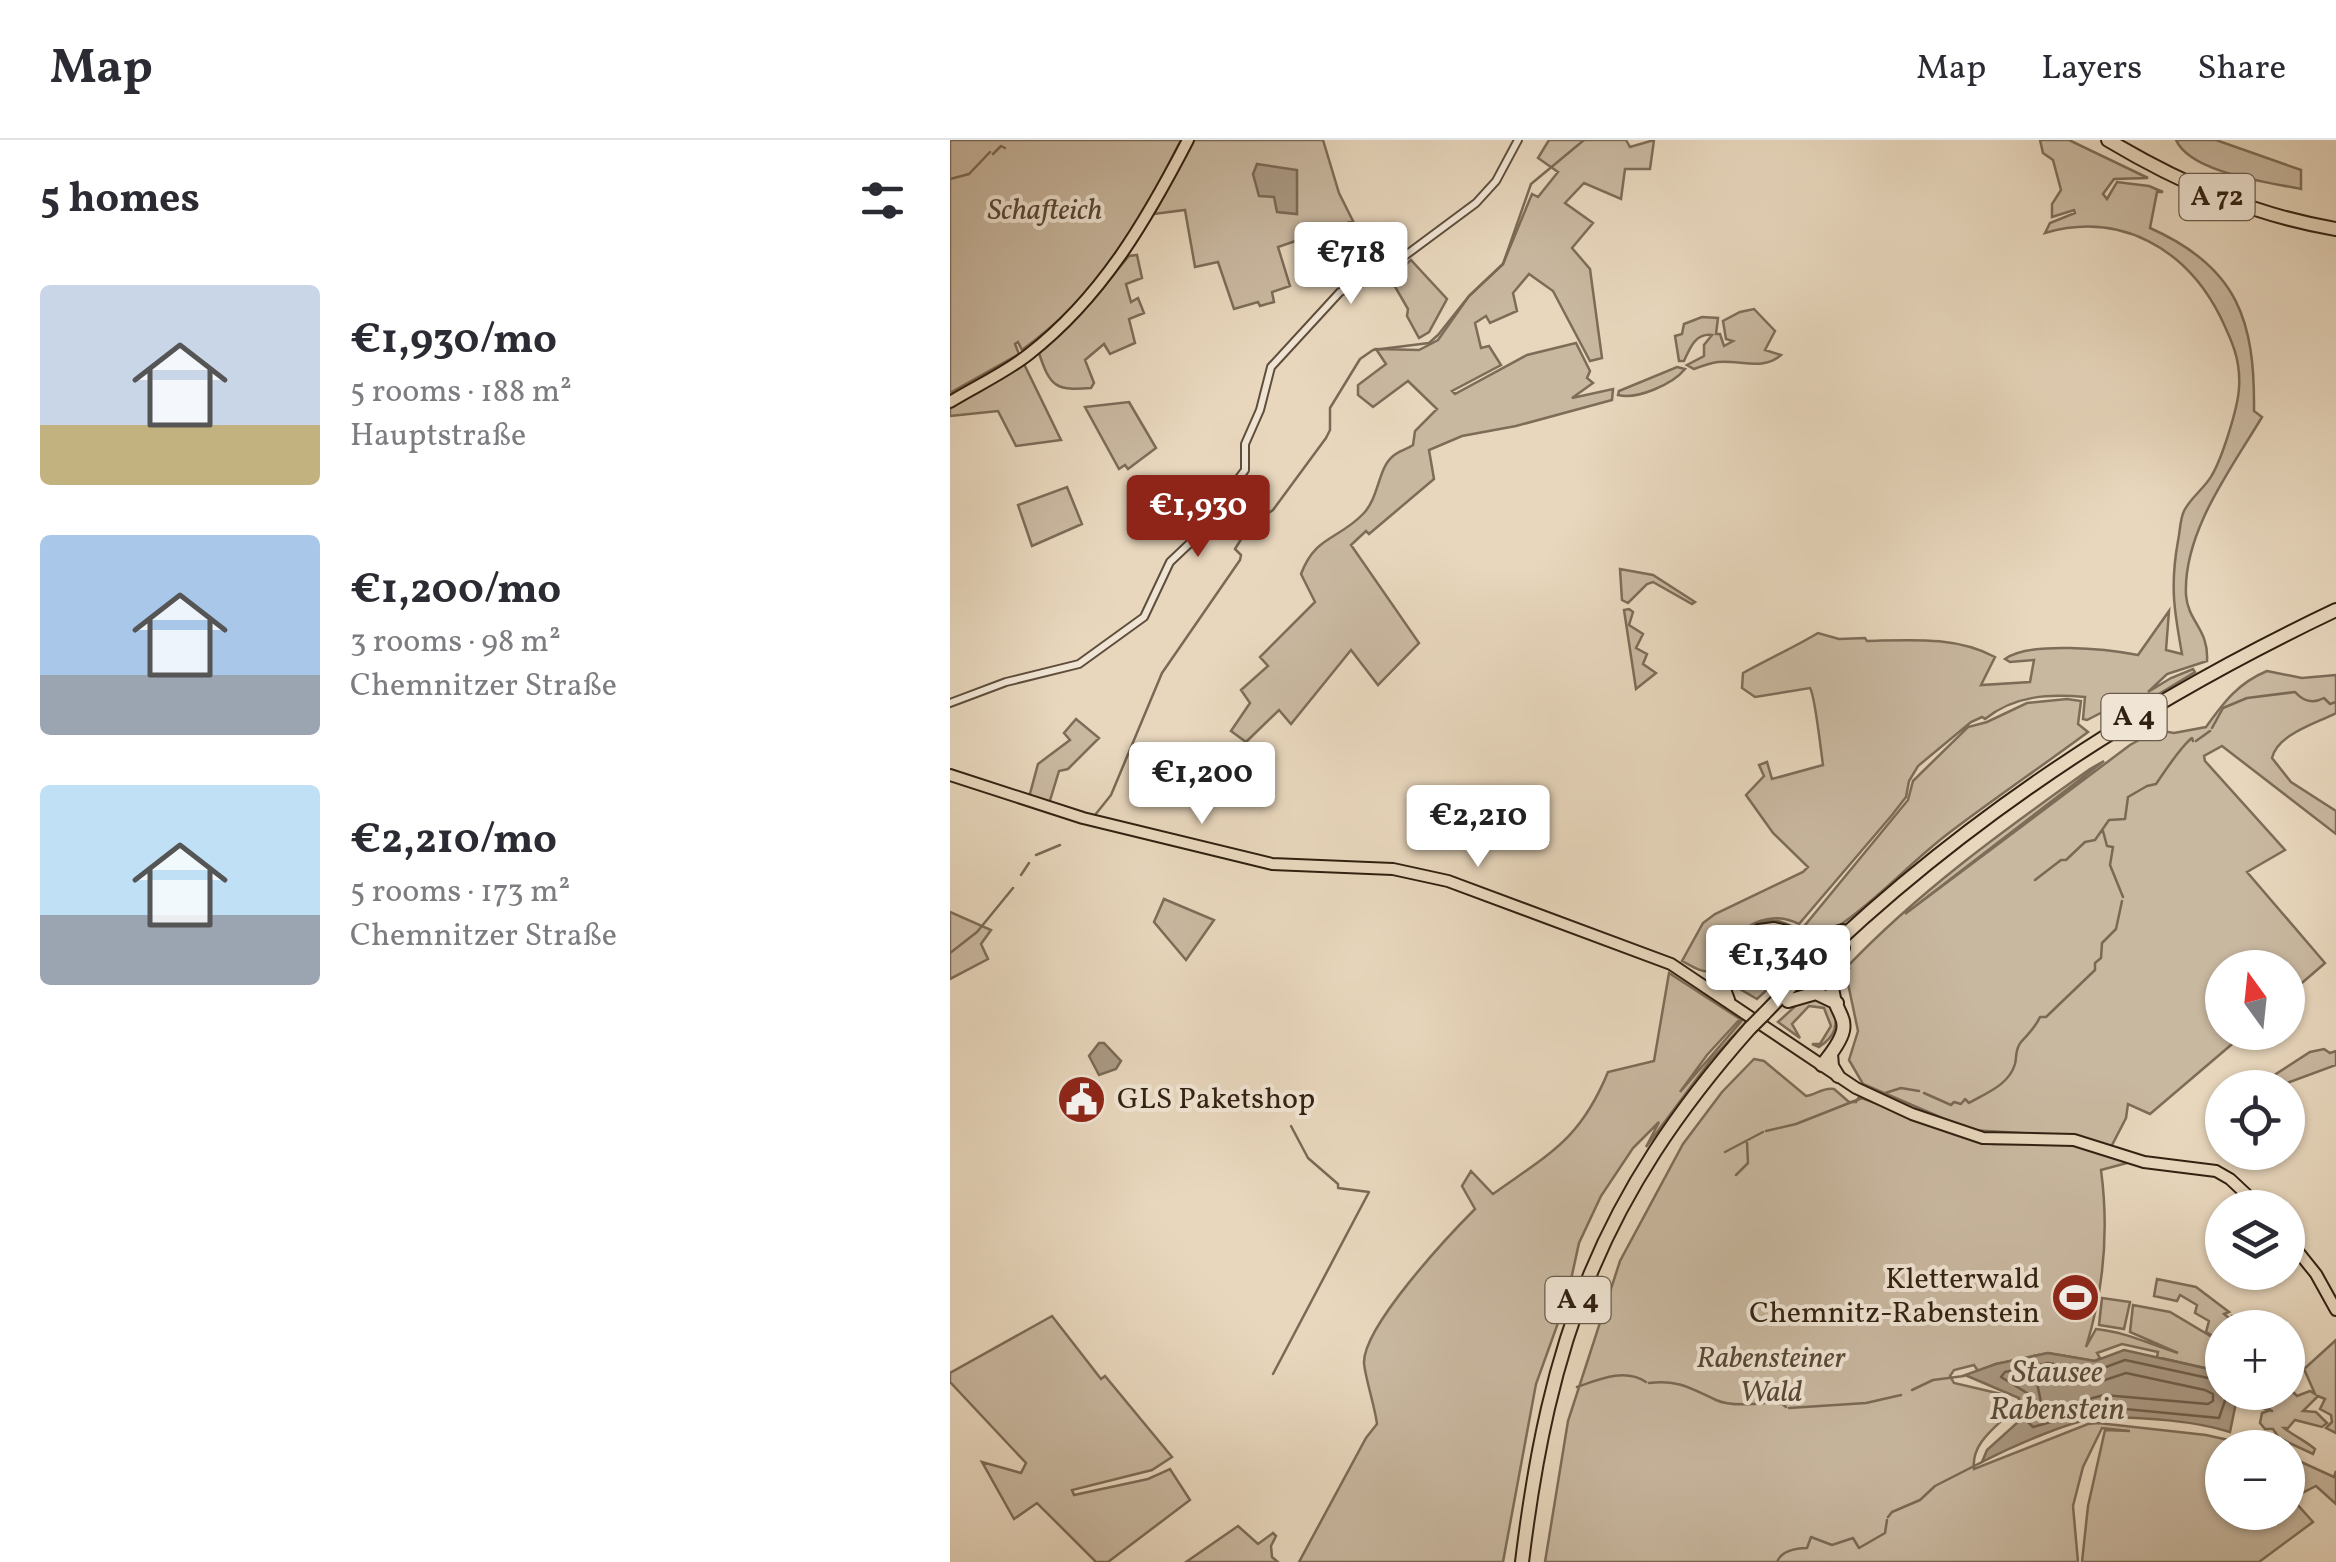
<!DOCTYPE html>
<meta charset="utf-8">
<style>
body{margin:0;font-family:Vollkorn,serif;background:#f7f7f7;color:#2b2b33;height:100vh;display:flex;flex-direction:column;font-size:38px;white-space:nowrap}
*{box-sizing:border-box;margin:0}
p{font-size:32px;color:#7c7c81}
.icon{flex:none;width:55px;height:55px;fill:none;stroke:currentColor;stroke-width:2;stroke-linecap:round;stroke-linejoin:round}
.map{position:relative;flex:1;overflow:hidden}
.sheet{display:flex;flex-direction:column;background:#fff;width:950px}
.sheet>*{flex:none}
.needle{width:65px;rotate:345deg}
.controls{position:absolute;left:1255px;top:810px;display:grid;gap:20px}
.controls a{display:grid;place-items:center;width:100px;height:100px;border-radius:50%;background:#fff;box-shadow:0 2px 8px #0004;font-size:50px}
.price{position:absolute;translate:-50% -85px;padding:0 22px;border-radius:10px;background:#fff;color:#222;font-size:32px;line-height:65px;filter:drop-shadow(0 2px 5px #0008)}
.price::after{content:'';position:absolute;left:50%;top:60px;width:30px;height:22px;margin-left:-15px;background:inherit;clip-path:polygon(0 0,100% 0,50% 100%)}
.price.active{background:#8f2418;color:#fff}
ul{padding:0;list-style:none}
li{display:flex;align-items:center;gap:30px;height:250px;padding:0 40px}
li span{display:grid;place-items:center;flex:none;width:280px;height:200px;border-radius:10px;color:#555}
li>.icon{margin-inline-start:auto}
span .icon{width:120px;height:120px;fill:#fffc;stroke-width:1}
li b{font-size:42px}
h2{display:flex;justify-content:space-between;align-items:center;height:120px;padding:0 40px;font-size:42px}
header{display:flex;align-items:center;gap:60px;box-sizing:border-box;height:140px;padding:0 50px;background:#fff;border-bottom:2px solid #e1e1e2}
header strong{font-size:48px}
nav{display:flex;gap:55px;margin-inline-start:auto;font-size:35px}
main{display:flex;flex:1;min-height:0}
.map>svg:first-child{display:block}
.green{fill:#c9b8a0;stroke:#7d6c58;stroke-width:2.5}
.water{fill:#aa9983;stroke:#7a6955;stroke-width:2.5}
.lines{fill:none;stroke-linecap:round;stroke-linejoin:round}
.shore{stroke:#6e5d4a;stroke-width:2.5}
.stream{stroke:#7a6955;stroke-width:2.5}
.minor-casing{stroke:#5f4e3c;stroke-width:10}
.major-casing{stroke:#312111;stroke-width:14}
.highway-casing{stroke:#312111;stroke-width:16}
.minor{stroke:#f0e5d4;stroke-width:6}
.major{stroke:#e8d7bd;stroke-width:10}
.highway{stroke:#e8d7bd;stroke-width:12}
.highway-bridge-casing{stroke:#312111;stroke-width:16;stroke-linecap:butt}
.highway-bridge{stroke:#e8d7bd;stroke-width:12}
.labels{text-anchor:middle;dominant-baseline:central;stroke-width:8;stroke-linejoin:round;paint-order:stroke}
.shield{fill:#f0e5d4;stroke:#6a5c4c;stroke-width:2.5}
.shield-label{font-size:28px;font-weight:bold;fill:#312111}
.park-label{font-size:30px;font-style:italic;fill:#574735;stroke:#f0e5d4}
.poi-label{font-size:30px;fill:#312111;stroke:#f0e5d4;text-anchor:start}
.water-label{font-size:32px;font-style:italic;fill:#5b4b39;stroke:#f0e5d4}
</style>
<header>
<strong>Map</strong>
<nav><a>Map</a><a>Layers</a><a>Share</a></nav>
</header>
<main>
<section class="sheet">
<h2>5 homes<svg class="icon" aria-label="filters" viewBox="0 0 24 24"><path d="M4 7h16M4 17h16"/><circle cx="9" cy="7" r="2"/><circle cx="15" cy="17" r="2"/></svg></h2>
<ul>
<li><span style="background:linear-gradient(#c9d6e8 70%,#c2b280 0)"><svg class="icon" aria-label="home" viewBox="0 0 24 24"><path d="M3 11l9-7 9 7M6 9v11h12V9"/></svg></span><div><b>€1,930/mo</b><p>5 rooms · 188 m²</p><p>Hauptstraße</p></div></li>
<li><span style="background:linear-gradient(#a9c7e8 70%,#9aa5b1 0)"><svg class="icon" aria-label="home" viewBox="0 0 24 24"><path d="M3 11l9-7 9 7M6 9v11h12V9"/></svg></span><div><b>€1,200/mo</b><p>3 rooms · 98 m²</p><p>Chemnitzer Straße</p></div></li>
<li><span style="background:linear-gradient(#bfe0f5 65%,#9aa5b1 0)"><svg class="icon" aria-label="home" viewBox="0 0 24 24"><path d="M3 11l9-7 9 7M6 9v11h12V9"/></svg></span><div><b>€2,210/mo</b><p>5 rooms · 173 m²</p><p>Chemnitzer Straße</p></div></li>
</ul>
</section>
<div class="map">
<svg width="1386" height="1422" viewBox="0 0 1386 1422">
<rect width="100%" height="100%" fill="#e8d7bd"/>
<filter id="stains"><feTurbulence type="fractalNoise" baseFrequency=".002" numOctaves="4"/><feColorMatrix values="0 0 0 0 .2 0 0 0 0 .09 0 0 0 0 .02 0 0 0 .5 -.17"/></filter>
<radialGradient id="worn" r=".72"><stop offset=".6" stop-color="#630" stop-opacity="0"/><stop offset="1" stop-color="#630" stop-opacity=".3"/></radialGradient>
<path class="green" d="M0 0H231C187 86 152 152 72 210L68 202 65 204 69 214 0 253Z
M242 0H373L389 53 403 81 328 107 340 146 322 152 324 162 310 166 308 162 284 169 268 122 245 127 235 70 204 74Z
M599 0H676L680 7 704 0 700 29H675L671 59 634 43 615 63 643 83 622 108 640 129 652 218 640 221 603 151 579 134 563 153 567 171 540 183 536 176 525 183 531 208 539 206 551 225 502 251 505 254 577 215 626 203 640 231 637 238 643 243 622 258 663 249 662 260 566 286 512 296 479 310 484 339 419 394 416 391 401 405 469 503 428 545 401 510 341 584 329 570 296 602 281 591 300 563 291 550 318 526 310 517 365 462 351 434C365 396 388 400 413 374 429 358 428 329 442 317 448 311 456 310 463 305L465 291 487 269 458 241 423 267 408 255V245L436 224 426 209 469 210 488 200 519 156 553 124 582 54 588 57 608 32 588 18Z
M1090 0H1119L1198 38 1164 39 1153 54 1157 59 1167 42 1199 46 1213 52H1207L1200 88C1288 127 1305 181 1304 271L1312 277C1281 329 1233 392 1236 455 1238 482 1259 489 1257 521L1217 534 1198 552 1221 538 1243 529 1245 532 1176 574 1190 557H1182L1137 580 1133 579 1135 557C1099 554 1065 555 1035 579L1032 577 1021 582 968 626 959 641 956 657 942 675 849 784C823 771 796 781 781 805 775 814 773 827 762 831 753 834 740 825 732 821L753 783 765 774 853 732 858 727 823 693 796 655 814 636 809 625 817 622 822 639 873 625C871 612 865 555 860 548L805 557 792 548 793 533C818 519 843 508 868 493L889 499 915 498 917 501C961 500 1005 496 1045 517L1031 545 1080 542 1084 520 1060 522 1055 519C1080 501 1157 509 1188 515L1219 471 1216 510 1232 514C1224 470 1220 445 1228 401 1230 392 1230 379 1234 371 1240 358 1255 348 1262 335 1272 318 1288 268 1289 248 1291 220 1282 201 1270 176 1236 109 1171 71 1095 93L1100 83 1125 73 1124 70 1102 77V64L1111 50 1103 20 1093 13Z
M1226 0H1266L1351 30V49C1318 42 1241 33 1226 0Z
M187 115 192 138 176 144 181 162 188 158 194 173 179 179 185 203 160 214 154 204 135 220 144 243 141 248C106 251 100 247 89 213L122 183 179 116Z
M461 120 497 159 479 192 469 198 457 176 458 169 440 138Z
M804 169 825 191 815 210 831 215C813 231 791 220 768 222 760 223 752 226 744 229L737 225 754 216V205L762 195C745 193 740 208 734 221H729L725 196 732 194 734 184 752 177 768 178 766 194H770L774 206 783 201 776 199 773 181 790 172Z
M74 224 111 300 66 306 48 271 0 276V266Z
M727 227 735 229C723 244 687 260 668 255L669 251Z
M179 262 206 308 178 329 175 325 169 329 135 267Z
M117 347 132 384 82 406 68 365Z
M670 429 703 435 745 462 742 464 703 442 697 444 678 463 672 460Z
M679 469 683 472 679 485 693 494 686 508 697 514 693 524 706 533 686 549 674 470Z
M1317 531 1352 538 1386 535V573C1365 584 1328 594 1322 618L1341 642 1386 671V694L1272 606 1254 616 1255 621 1335 710 1297 732 1375 823 1338 855V828H1272V892L1295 893 1200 974 1178 964 1176 978 1161 1007 1123 996 1020 990 913 944 899 920 908 891 896 834 899 829H895C968 752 1054 690 1140 629L1154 621 955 774 1180 605 1207 590 1224 593 1256 587C1274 562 1288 543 1317 531Z
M1117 559 1131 561 1128 584 1138 592C1091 627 1042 660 995 696 959 724 928 759 890 785 843 816 827 753 778 819 783 799 805 778 828 781 835 782 843 788 851 790L958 660 963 641 1018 587 1037 582 1077 563Z
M126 579 149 598 118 629 109 631 98 667 78 661 88 624 120 600 114 593Z
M214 759 264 780 236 820 204 782Z
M0 772 41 790 31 804 38 819 0 839Z
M825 800 836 806 841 814 837 831 807 859 790 849 785 840 799 839 804 844 827 827 829 817 820 813 798 835 787 831 813 801Z
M719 833 790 879 757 915 730 952 794 878 796 882 760 921 696 1007 709 982 683 1008 651 1056 629 1103 617 1158 586 1244 553 1422H349L416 1298 427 1284C425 1267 415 1237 414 1223 413 1186 501 1093 525 1069L512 1046 521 1031 543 1054C600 1013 630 1000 658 932L704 921Z
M862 858 884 866C888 886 886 896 869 907L862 904H870L881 886 874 868 859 866 842 884 850 898 828 882 852 860Z
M1374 909 1380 913 1386 911V925L1326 947 1304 948 1360 912Z
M804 919 814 921 856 956C867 955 872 947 884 949L899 962H906L909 957 1020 998 1043 1004H1123L1181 1022 1151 1030C1159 1090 1154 1149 1136 1207L1146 1189C1176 1192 1199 1204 1228 1213L1180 1192 1183 1165 1220 1172 1272 1203V1212L1261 1221 1269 1227 1272 1223V1232L1207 1217 1208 1212 1172 1204 1147 1213 1150 1218 1145 1221 1098 1213 1046 1224 1028 1231 1024 1225 1004 1230 1000 1236 1004 1243 1051 1254 1061 1261 1063 1270C1045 1288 1021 1303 1024 1329L1138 1284 1148 1283 1256 1295 1310 1307 1272 1308V1372H1338V1316L1384 1337 1386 1331V1364L1366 1346 1350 1354 1342 1350 1338 1354 1363 1382 1309 1422H1132L1138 1366 1155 1290 1180 1291 1152 1288 1133 1327 1123 1366 1128 1422H595L618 1281 670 1121 733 1004 772 952Z
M1207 1139 1246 1147 1279 1172 1274 1174 1280 1179 1282 1176 1296 1187 1272 1188V1201L1256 1192 1259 1181 1245 1173 1247 1165 1230 1155 1227 1161 1204 1156Z
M1152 1158 1180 1162 1174 1189 1149 1185Z
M102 1176 151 1239 155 1236 222 1317 202 1330 122 1350 124 1355 198 1339 220 1329 240 1360 158 1422H146L87 1363 64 1379 32 1322 71 1333 76 1323 0 1242V1233Z
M1386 1200V1293L1376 1288 1382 1282 1381 1275 1370 1269 1375 1259 1368 1256 1353 1271 1366 1272 1377 1283 1372 1287 1345 1280 1338 1288H1334C1344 1296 1354 1300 1365 1309L1363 1314 1329 1298 1323 1289H1315L1310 1283 1312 1273 1318 1271 1303 1262 1310 1256 1338 1252V1247L1347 1256 1360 1251 1365 1254 1354 1229Z
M288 1386 308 1404 323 1393 326 1396 321 1406 322 1417 328 1422H236Z"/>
<path class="water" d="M307 24 347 30V74L327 72 324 57 309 56 303 34Z
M149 903H154L171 921 166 929 149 935 139 916Z
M1174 1210 1272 1232V1252L1288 1253 1280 1292C1242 1280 1195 1278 1156 1277 1127 1277 1059 1308 1032 1322L1037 1310 1067 1283 1069 1258 1015 1235 1046 1224 1098 1213 1145 1221Z"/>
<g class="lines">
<path class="shore" d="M1176 1233 1255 1250 1263 1254V1261L1258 1264 1154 1255 1097 1270 1092 1267 1087 1243 1090 1239 1100 1236 1146 1243Z
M1272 1241 1175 1220 1145 1231 1098 1223 1055 1232 1051 1237 1077 1253 1078 1282 1083 1287 1154 1267 1269 1278 1278 1252"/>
<path class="stream" d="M43 14 51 6 55 8
M0 39 19 34 40 12
M1262 588 1273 568 1297 558 1345 552C1353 561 1363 564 1374 558L1380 564 1386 562
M1246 601 1260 591
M145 675 161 655 212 533 290 420 291 415 285 409 300 385 323 370 376 298 380 290V268L410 219 423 210 479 203 488 195 519 156 553 124 581 44 634 0
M1153 691 1157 706 1163 707 1160 725 1173 757
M86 715 110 705
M71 735 79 723
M1085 740 1111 720H1116L1135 702 1145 700 1159 680 1175 679 1178 657 1197 646 1206 644C1215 631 1231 606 1242 598L1243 601
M0 813 27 792 63 748
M974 953 1001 965 1004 962 1011 964 1015 959 1019 963C1036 953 1059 945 1065 924 1067 916 1065 909 1071 902 1079 893 1085 888 1090 877H1096L1145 830V823L1151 818 1152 803 1166 789 1172 761
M932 954 951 948 969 951
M341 986 358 1018 388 1044V1047
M816 991 846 984 912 958
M775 1012 813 992
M786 1035 798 1023 797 1002
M323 1234 419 1052 388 1048
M699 1243C727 1239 742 1249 766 1260 781 1267 812 1264 829 1261L836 1267
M627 1247C650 1239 675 1228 696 1242
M962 1250 983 1240 1014 1236
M1306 1260 1322 1271
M839 1268 916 1263 951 1255
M938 1377 942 1372 970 1360 985 1346 1032 1322
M827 1422C831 1411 846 1408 857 1408L861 1397 882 1405 903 1398 909 1408 935 1393 937 1380"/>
<defs>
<path id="minor" d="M0 563 56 542 129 524 194 477 220 422 239 404 295 330V304L310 270 321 227 390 152 429 135 526 63 546 41 568 0"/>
<path id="major" d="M0 262C26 246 55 233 79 214 152 157 196 81 238 0
M0 635 133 678 322 724 443 729 498 741 721 824 906 948 962 974 1033 998 1124 1000 1194 1022 1266 1031 1280 1039 1311 1068
M1338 1099 1366 1134 1386 1170"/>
<path id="highway" d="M1158 0C1230 43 1303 75 1386 89
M840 795 850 814 845 841
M770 839 778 860
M763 849 796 802 809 791 824 789 865 799 893 791
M838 861 866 853 887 863
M814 874C977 703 1173 571 1386 470
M881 914 882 926 888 936
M872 925C915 873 880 883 882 838 883 827 888 818 893 808
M572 1422C599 1200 650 1057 800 888"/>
</defs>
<use href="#minor" class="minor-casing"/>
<use href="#major" class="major-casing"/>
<use href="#highway" class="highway-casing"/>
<use href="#minor" class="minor"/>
<use href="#major" class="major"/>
<use href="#highway" class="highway"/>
<defs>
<path id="highway-bridge" d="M800 888 814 874"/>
</defs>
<use href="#highway-bridge" class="highway-bridge-casing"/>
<use href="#highway-bridge" class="highway-bridge"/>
</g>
<defs>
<symbol id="civic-disc" viewBox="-11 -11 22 22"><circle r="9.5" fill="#8f2418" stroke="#f0e5d4"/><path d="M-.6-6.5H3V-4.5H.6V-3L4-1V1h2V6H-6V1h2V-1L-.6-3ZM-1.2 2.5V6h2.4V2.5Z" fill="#fff"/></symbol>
<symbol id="stadium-disc" viewBox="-11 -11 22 22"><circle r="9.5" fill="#8f2418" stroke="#f0e5d4"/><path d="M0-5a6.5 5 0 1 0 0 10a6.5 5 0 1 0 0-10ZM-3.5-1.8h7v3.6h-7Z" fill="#fff"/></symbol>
</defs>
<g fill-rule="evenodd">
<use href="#civic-disc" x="104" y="932" width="55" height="55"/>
<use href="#stadium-disc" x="1098" y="1130" width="55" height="55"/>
</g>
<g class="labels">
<g class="shield">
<rect x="1229.5" y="34" width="75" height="46" rx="8"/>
<rect x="1151.5" y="554" width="65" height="46" rx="8"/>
<rect x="595.5" y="1137" width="65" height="46" rx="8"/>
</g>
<g class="shield-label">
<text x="1267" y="57">A 72</text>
<text x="1184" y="577">A 4</text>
<text x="628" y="1160">A 4</text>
</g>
<g class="park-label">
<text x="95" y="71">Schafteich</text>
<text x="821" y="1219">Rabensteiner<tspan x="821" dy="34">Wald</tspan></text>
</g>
<g class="poi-label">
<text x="167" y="960">GLS Paketshop</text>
<text x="1090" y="1140" text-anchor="end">Kletterwald<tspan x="1090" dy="34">Chemnitz-Rabenstein</tspan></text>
</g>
<g class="water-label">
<text x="1107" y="1234">Stausee<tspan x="1107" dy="37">Rabenstein</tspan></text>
</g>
</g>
<rect width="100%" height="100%" filter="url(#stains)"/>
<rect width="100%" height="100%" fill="url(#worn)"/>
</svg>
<div class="controls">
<a><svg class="needle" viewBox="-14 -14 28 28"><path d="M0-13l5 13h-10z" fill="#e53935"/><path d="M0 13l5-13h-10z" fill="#7c7c81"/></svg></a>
<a><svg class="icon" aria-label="locate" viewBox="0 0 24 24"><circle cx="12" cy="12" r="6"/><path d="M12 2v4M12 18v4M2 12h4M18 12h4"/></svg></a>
<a><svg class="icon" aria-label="layers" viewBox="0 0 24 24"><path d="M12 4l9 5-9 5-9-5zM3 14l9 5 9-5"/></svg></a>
<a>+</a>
<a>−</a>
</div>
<b class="price" style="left:401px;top:167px">€718</b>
<b class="price active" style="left:248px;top:420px">€1,930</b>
<b class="price" style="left:252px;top:687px">€1,200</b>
<b class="price" style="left:528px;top:730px">€2,210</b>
<b class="price" style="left:828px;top:870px">€1,340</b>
</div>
</main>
